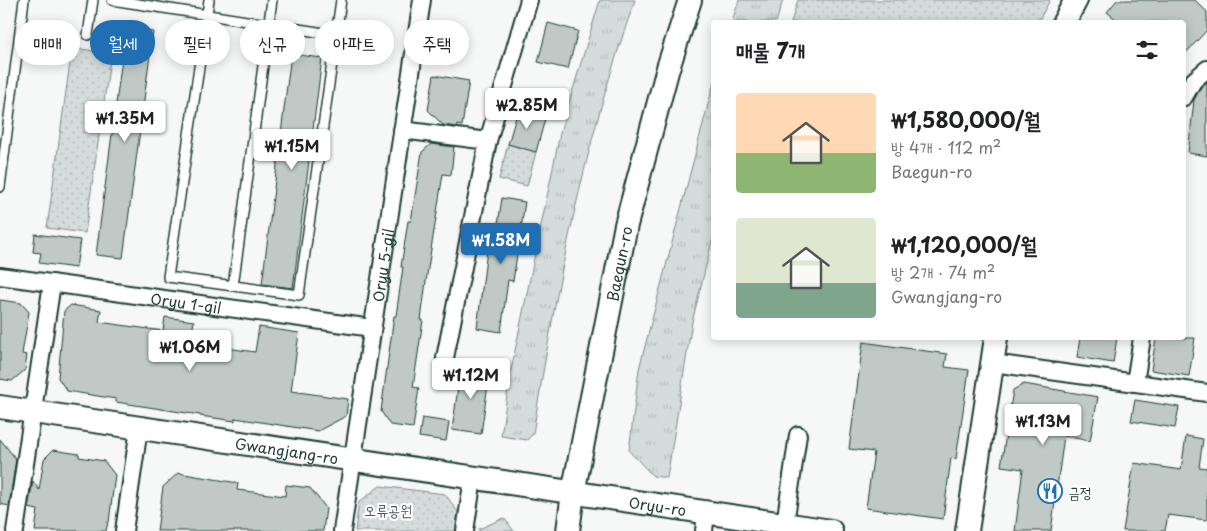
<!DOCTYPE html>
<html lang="ko">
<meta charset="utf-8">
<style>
body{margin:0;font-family:"Playpen Sans","Poor Story",sans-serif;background:#f6f6f6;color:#202124;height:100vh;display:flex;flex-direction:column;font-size:19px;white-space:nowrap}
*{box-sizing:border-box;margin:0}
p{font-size:16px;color:#757577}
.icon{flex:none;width:28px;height:28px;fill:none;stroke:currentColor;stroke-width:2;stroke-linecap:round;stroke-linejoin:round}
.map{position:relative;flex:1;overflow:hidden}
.sheet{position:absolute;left:711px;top:20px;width:475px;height:320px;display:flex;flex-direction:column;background:#fff;border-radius:5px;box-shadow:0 2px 12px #0003}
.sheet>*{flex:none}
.banner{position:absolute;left:15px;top:20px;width:475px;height:45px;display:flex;gap:10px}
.price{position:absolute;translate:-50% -42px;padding:0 11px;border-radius:5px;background:#fff;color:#222;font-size:16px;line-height:32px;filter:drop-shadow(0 1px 2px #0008)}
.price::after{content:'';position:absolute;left:50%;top:30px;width:15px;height:11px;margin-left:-8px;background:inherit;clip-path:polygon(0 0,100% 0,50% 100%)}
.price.selected{background:#1f6fb2;color:#fff}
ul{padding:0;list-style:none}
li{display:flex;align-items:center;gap:15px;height:125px;padding:0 25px}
li span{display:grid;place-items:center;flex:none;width:140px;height:100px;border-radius:5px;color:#555}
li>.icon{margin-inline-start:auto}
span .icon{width:60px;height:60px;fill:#fffc;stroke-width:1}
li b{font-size:21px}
h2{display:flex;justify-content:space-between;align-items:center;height:60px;padding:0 25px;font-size:21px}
.pill{padding:0 18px;border-radius:22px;background:#fff;box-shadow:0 2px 12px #0003;font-size:18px;line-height:45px}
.pill.selected{background:#1f6fb2;color:#fff}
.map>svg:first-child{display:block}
.grass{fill:url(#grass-tufts);stroke:#7a8c88}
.park{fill:url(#park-dots);stroke:#7a8c88}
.building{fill:#c0c9c6;stroke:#1f3d34}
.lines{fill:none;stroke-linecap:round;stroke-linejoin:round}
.lane-casing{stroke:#1f3d34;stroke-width:12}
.street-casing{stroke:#1f3d34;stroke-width:20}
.secondary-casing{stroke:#1f3d34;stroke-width:26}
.lane{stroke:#fff;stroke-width:9}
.street{stroke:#fff;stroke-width:16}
.secondary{stroke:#fff;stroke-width:22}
.labels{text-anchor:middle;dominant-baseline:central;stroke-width:4.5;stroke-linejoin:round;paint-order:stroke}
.street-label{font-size:15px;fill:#1f3d34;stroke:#fff}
.poi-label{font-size:15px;fill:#1f3d34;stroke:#fff;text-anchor:start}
.park-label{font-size:15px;fill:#445d55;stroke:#fff}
</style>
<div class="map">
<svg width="1207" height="531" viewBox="0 0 1207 531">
<defs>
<pattern id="grass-tufts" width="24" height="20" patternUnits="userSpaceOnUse" patternTransform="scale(1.25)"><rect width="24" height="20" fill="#d6dcdb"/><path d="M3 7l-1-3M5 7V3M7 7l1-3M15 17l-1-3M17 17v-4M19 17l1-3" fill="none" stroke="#b7bebd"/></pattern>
<pattern id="park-dots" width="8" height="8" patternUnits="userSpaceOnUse" patternTransform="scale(1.25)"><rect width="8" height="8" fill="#d6dcdb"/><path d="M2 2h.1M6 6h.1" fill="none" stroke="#b7bebd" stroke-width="1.8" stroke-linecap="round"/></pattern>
</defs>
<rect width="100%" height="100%" fill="#f6f7f7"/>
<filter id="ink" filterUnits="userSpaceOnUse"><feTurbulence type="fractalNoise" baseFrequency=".02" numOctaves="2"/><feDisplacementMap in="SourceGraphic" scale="10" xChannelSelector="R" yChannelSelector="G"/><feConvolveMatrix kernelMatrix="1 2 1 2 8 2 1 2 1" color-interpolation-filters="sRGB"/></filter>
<g filter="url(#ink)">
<path class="grass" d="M600 0H635C585 140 556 287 533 434L527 440 501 436 510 375 561 129Z
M739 0H783L776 22H732Z
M714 82V234L692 322 667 478 653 476 629 451 639 369Z
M504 518 514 531H479V529Z"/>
<path class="park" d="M798 0H1050L1038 22H791Z
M72 48 111 53 85 233 47 228Z
M508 144 536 152 527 186 499 179Z
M380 486 445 494 458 512 455 531H355L359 502Z"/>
<path class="building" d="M1117 0H1195L1207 12V30L1184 55V22H1119L1107 12Z
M548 23 578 31 568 69 538 62Z
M126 28 153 32 123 258 96 255Z
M291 54 322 58 293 288 262 284Z
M434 75 469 81 462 126 457 125 456 127 443 125 428 110Z
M1207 82V156L1188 153 1194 100 1201 87Z
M519 107 546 115 536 152 508 144Z
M431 144 454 147 451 175 443 174 426 281 421 320H423L413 387 419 388 413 428 390 425 381 411 394 316H396L403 267H401L408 221H411L422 152Z
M502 198 525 202 513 281 508 280 501 332 477 328 488 243 495 244Z
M35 234 80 240 76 268 39 263 41 253 33 252Z
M0 300 21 303 29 312 22 354 27 355 25 370 12 381 0 379Z
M71 305 101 310 99 322 163 331 165 317 194 321 190 343 255 352 259 327 299 333 291 391 348 399 346 416 318 431 235 418V421L200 416V415L116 402V399L67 391 58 378 64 311Z
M1080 338H1117L1113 363 1077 357Z
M1156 338H1195L1189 376 1151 370Z
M863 342 947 354 945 367 969 370 956 459 951 458 943 519 866 508 874 452 849 449Z
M461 366 490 370 481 434 452 430Z
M1024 384 1098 397 1090 441 1064 436 1051 531H1015L1023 469 1001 466 1013 390Z
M1135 400 1179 407 1175 428 1131 421Z
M422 418 449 422 446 441 419 437Z
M1186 436 1203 439 1199 467 1207 468V520L1168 515 1165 531H1123L1134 463 1181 470Z
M0 439 16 459 9 506 0 504Z
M53 450 79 454V457L104 461 115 475 109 522H108L106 531H35L38 510 28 508 33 481 39 490 44 459Z
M178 473 238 483 237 490 285 496 286 485 310 488 326 508 323 531H157L163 487Z"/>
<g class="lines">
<defs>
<path id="lane" d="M112 0 337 35
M209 0 168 277 299 295 341 0
M88 35 93 0
M0 187 24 0
M233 286 272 0"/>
<g id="street">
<path d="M1184 97 1193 81 1207 69"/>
<path d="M402 130 488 141"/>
<path id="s1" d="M0 276 372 328"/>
<path d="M445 358 488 141 529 0"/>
<path d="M993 363 1207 393"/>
<path d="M1135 383 1142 338"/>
<path d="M785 524 798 435"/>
<path d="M15 531 52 283"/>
<path d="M124 531 139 428"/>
<path id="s2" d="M342 531 422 0"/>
<path d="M465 531 473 478"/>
<path d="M704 531 706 513"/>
</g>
<g id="secondary">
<path d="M1064 22 1076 0"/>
<path id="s3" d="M0 407 831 531"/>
<path id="s4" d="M568 531 573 493 626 225 668 68 690 0"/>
<path d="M967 531 996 338"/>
</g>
</defs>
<use href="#lane" class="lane-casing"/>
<use href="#street" class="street-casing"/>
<use href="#secondary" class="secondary-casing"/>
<use href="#lane" class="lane"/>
<use href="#street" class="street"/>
<use href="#secondary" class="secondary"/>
</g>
</g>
<defs>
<symbol id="restaurant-ring" viewBox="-11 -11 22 22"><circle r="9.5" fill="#fff" stroke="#1f6fb2" stroke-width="1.5"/><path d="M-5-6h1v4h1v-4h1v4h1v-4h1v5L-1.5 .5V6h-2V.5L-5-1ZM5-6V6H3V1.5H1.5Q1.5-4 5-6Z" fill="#1f6fb2"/></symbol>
</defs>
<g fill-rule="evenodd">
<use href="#restaurant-ring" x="1036" y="477" width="28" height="28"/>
</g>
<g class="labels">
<g class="street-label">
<text stroke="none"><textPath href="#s4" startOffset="272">Baegun-ro</textPath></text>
<text stroke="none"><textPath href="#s2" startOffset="269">Oryu 5-gil</textPath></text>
<text stroke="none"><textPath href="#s1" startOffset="188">Oryu 1-gil</textPath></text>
<text stroke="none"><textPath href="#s3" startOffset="290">Gwangjang-ro</textPath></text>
<text stroke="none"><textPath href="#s3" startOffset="665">Oryu-ro</textPath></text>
</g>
<g class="poi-label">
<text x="1068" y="491">금정</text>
</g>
<g class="park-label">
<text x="388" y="509">오류공원</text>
</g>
</g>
</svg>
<b class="price" style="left:527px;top:130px">₩2.85M</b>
<b class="price" style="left:125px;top:143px">₩1.35M</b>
<b class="price" style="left:292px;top:171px">₩1.15M</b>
<b class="price selected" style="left:501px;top:265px">₩1.58M</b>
<b class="price" style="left:190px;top:372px">₩1.06M</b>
<b class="price" style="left:471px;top:400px">₩1.12M</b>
<b class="price" style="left:1043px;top:446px">₩1.13M</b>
<div class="banner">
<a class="pill">매매</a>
<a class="pill selected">월세</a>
<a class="pill">필터</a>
<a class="pill">신규</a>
<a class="pill">아파트</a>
<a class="pill">주택</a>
</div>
<section class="sheet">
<h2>매물 7개<svg class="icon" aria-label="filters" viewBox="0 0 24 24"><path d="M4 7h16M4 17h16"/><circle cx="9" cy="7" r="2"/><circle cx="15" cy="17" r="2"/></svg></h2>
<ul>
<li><span style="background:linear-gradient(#ffd9b3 60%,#8fb573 0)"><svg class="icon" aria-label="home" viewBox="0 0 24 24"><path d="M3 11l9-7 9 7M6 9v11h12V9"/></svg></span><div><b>₩1,580,000/월</b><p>방 4개 · 112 m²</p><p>Baegun-ro</p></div></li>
<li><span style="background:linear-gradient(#dfe7d0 65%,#7fa58c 0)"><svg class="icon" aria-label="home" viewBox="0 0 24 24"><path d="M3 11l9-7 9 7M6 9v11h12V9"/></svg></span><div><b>₩1,120,000/월</b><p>방 2개 · 74 m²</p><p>Gwangjang-ro</p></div></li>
</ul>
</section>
</div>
